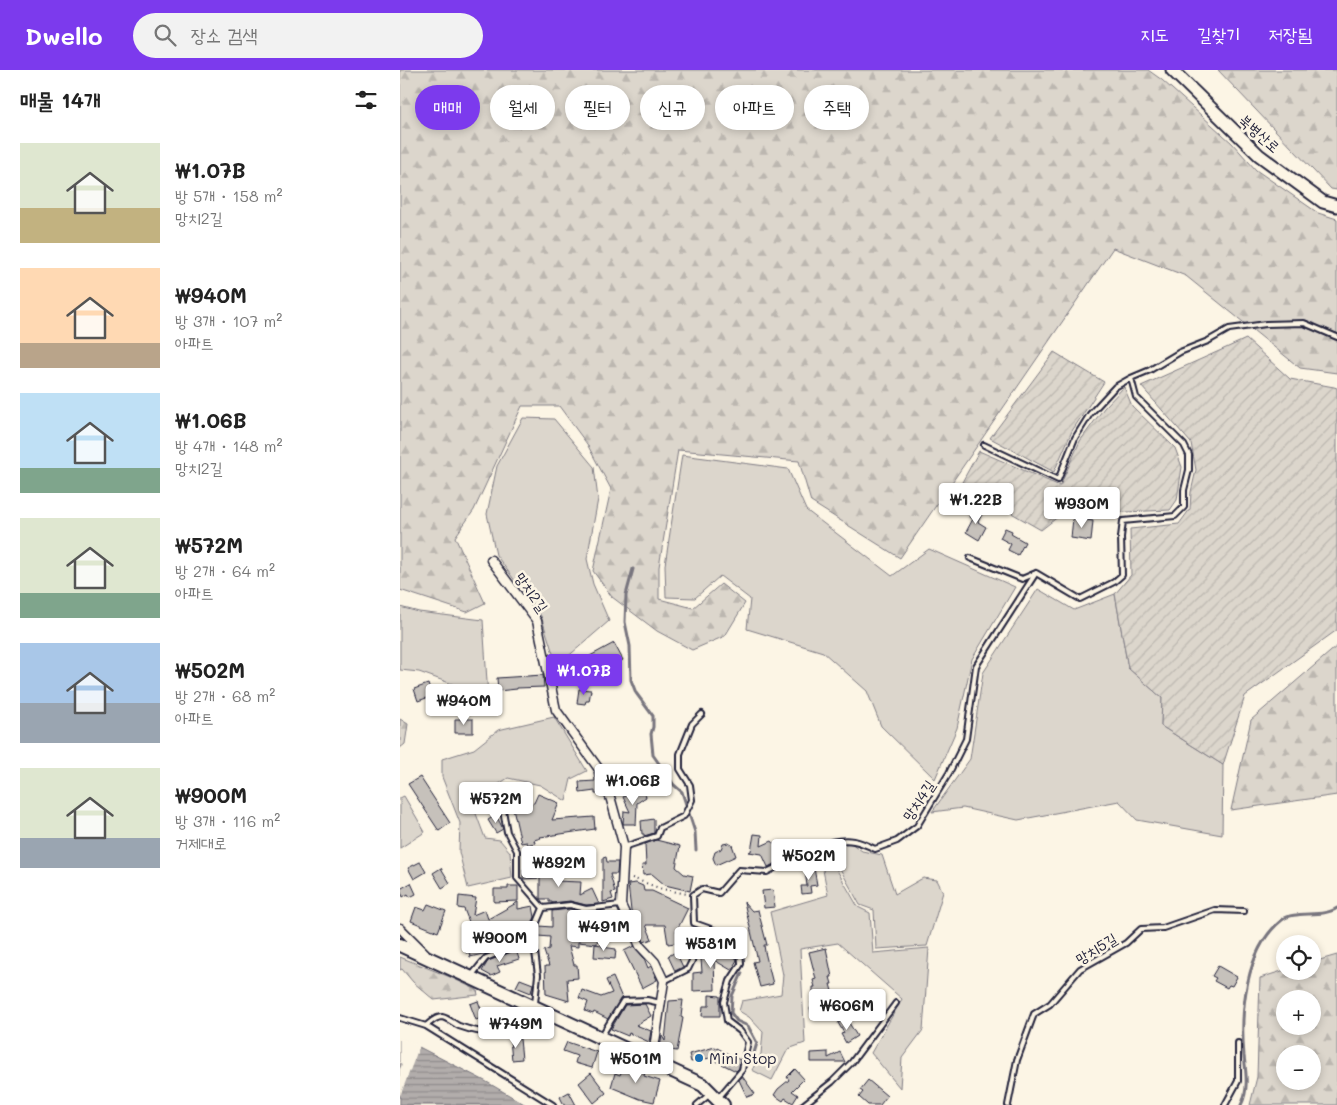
<!DOCTYPE html>
<html lang="ko">
<meta charset="utf-8">
<style>
body{margin:0;font-family:Mali,"Poor Story",sans-serif;background:#f2f2f2;color:#222;height:100vh;display:flex;flex-direction:column;font-size:19px;white-space:nowrap}
*{box-sizing:border-box;margin:0}
p{font-size:16px;color:#767676}
.icon{flex:none;width:28px;height:28px;fill:none;stroke:currentColor;stroke-width:2;stroke-linecap:round;stroke-linejoin:round}
.map{position:relative;flex:1;overflow:hidden}
.panel{display:flex;flex-direction:column;background:#fff;width:400px}
.panel>*{flex:none}
.guide{position:absolute;left:15px;top:15px;width:475px;height:45px;display:flex;gap:10px}
.tools{position:absolute;left:876px;top:865px;display:grid;gap:10px}
.tools a{display:grid;place-items:center;width:45px;height:45px;border-radius:50%;background:#fff;box-shadow:0 2px 8px #0003;font-size:25px}
.price{position:absolute;translate:-50% -42px;padding:0 11px;border-radius:5px;background:#fff;color:#222;font-size:16px;line-height:32px;filter:drop-shadow(0 1px 2px #0008)}
.price::after{content:'';position:absolute;left:50%;top:30px;width:15px;height:11px;margin-left:-8px;background:inherit;clip-path:polygon(0 0,100% 0,50% 100%)}
.price.current{background:#7c3aed;color:#fff}
ul{padding:0;list-style:none}
li{display:flex;align-items:center;gap:15px;height:125px;padding:0 20px}
li span{display:grid;place-items:center;flex:none;width:140px;height:100px;border-radius:0px;color:#555}
li>.icon{margin-inline-start:auto}
span .icon{width:60px;height:60px;fill:#fffc;stroke-width:1}
li b{font-size:21px}
h2{display:flex;justify-content:space-between;align-items:center;height:60px;padding:0 20px;font-size:21px}
.chip{padding:0 18px;border-radius:22px;background:#fff;box-shadow:0 2px 8px #0003;font-size:18px;line-height:45px}
.chip.current{background:#7c3aed;color:#fff}
header{display:flex;align-items:center;gap:30px;box-sizing:border-box;height:70px;padding:0 25px;background:#7c3aed;color:#fff}
header strong{font-size:24px}
nav{display:flex;gap:28px;margin-inline-start:auto;font-size:18px}
.search{width:350px;height:45px;background:#f2f2f2;display:flex;align-items:center;gap:12px;box-sizing:border-box;padding:0 18px;border-radius:28px;color:#767676;font-size:19px}
main{display:flex;flex:1;min-height:0}
.map>svg:first-child{display:block}
.green{fill:#dcd6cc;stroke:#7f7c84}
.forest{fill:url(#forest-firs);stroke:#7f7c84;fill-rule:evenodd}
.garden{fill:url(#garden-furrows);stroke:#7f7c84}
.water{fill:url(#water-rules);stroke:#78757e}
.pier{fill:#fcf5e5}
.lines{fill:none;stroke-linecap:round;stroke-linejoin:round}
.stream{stroke:#78757e;stroke-width:3}
.building{fill:#c6c1bb;stroke:#22223b}
.lane-casing{stroke:#22223b;stroke-width:8}
.street-casing{stroke:#22223b;stroke-width:11}
.secondary-casing{stroke:#22223b;stroke-width:15}
.primary-casing{stroke:#22223b;stroke-width:16}
.path{stroke:#22223b;stroke-width:2;stroke-dasharray:1 4;stroke-linecap:butt}
.lane{stroke:#fcf5e5;stroke-width:4}
.street{stroke:#fcf5e5;stroke-width:8}
.secondary{stroke:#fcf5e5;stroke-width:11}
.primary{stroke:#fcf5e5;stroke-width:12}
.poi-dot{fill:#1f6fb2;stroke:#fcf5e5;stroke-width:2}
.labels{text-anchor:middle;dominant-baseline:central;stroke-width:5;stroke-linejoin:round;paint-order:stroke}
.street-label{font-size:15px;fill:#22223b;stroke:#fcf5e5}
.poi-label{font-size:15px;fill:#22223b;stroke:#fcf5e5;text-anchor:start}
</style>
<header>
<strong>Dwello</strong>
<div class="search"><svg class="icon" aria-label="search" viewBox="0 0 24 24"><circle cx="10" cy="10" r="6"/><path d="M15 15l6 6"/></svg>장소 검색</div>
<nav><a>지도</a><a>길찾기</a><a>저장됨</a></nav>
</header>
<main>
<section class="panel">
<h2>매물 14개<svg class="icon" aria-label="filters" viewBox="0 0 24 24"><path d="M4 7h16M4 17h16"/><circle cx="9" cy="7" r="2"/><circle cx="15" cy="17" r="2"/></svg></h2>
<ul>
<li><span style="background:linear-gradient(#dfe7d0 65%,#c2b280 0)"><svg class="icon" aria-label="home" viewBox="0 0 24 24"><path d="M3 11l9-7 9 7M6 9v11h12V9"/></svg></span><div><b>₩1.07B</b><p>방 5개 · 158 m²</p><p>망치2길</p></div></li>
<li><span style="background:linear-gradient(#ffd9b3 75%,#b9a48a 0)"><svg class="icon" aria-label="home" viewBox="0 0 24 24"><path d="M3 11l9-7 9 7M6 9v11h12V9"/></svg></span><div><b>₩940M</b><p>방 3개 · 107 m²</p><p>아파트</p></div></li>
<li><span style="background:linear-gradient(#bfe0f5 75%,#7fa58c 0)"><svg class="icon" aria-label="home" viewBox="0 0 24 24"><path d="M3 11l9-7 9 7M6 9v11h12V9"/></svg></span><div><b>₩1.06B</b><p>방 4개 · 148 m²</p><p>망치2길</p></div></li>
<li><span style="background:linear-gradient(#dfe7d0 75%,#7fa58c 0)"><svg class="icon" aria-label="home" viewBox="0 0 24 24"><path d="M3 11l9-7 9 7M6 9v11h12V9"/></svg></span><div><b>₩572M</b><p>방 2개 · 64 m²</p><p>아파트</p></div></li>
<li><span style="background:linear-gradient(#a9c7e8 60%,#9aa5b1 0)"><svg class="icon" aria-label="home" viewBox="0 0 24 24"><path d="M3 11l9-7 9 7M6 9v11h12V9"/></svg></span><div><b>₩502M</b><p>방 2개 · 68 m²</p><p>아파트</p></div></li>
<li><span style="background:linear-gradient(#dfe7d0 70%,#9aa5b1 0)"><svg class="icon" aria-label="home" viewBox="0 0 24 24"><path d="M3 11l9-7 9 7M6 9v11h12V9"/></svg></span><div><b>₩900M</b><p>방 3개 · 116 m²</p><p>거제대로</p></div></li>
</ul>
</section>
<div class="map">
<svg width="937" height="1035" viewBox="0 0 937 1035">
<defs>
<pattern id="forest-firs" width="22" height="20" patternUnits="userSpaceOnUse" patternTransform="scale(1.25)"><rect width="22" height="20" fill="#dcd6cc"/><path d="M5 1l3.5 6h-7zM16 11l3.5 6h-7z" fill="#bcb7b0"/></pattern>
<pattern id="garden-furrows" width="10" height="10" patternUnits="userSpaceOnUse" patternTransform="scale(1.25)"><rect width="10" height="10" fill="#dcd6cc"/><path d="M-1 1l2-2M0 10L10 0M9 11l2-2" fill="none" stroke="#bcb7b0"/></pattern>
<pattern id="water-rules" width="6" height="5" patternUnits="userSpaceOnUse" patternTransform="scale(1.25)"><rect width="6" height="5" fill="#b2adab"/><path d="M0 2.5h6" fill="none" stroke="#908c8c"/></pattern>
</defs>
<rect width="100%" height="100%" fill="#fcf5e5"/>
<filter id="ink" filterUnits="userSpaceOnUse"><feTurbulence type="fractalNoise" baseFrequency=".02" numOctaves="2"/><feDisplacementMap in="SourceGraphic" scale="10" xChannelSelector="R" yChannelSelector="G"/><feConvolveMatrix kernelMatrix="1 2 1 2 8 2 1 2 1" color-interpolation-filters="sRGB"/></filter>
<g filter="url(#ink)">
<path class="green" d="M123 348 154 349 194 397 198 429 187 489 193 514 209 551 157 596 141 546 96 485 87 444 97 396Z
M282 385 388 399 406 440 492 506 529 479 615 517 572 589 557 658 535 709 481 656 467 621 423 582 347 559 350 529 320 506 295 528 266 527 265 495Z
M638 519 674 540 715 524 728 598 762 628 761 656 823 695 822 765 737 750 719 731 618 750 563 738 532 742 570 689 583 603Z
M0 537 19 542 83 550 88 627 19 602 0 600Z
M154 647 187 701 171 709 166 731 140 715 108 708 79 727 75 741 85 768 100 770 110 782 112 808 68 818 59 782 60 753 42 707V689L74 679 98 660Z
M4 726 25 762 0 778V728Z
M451 773 462 781 482 785 495 824 523 808 537 810 543 822 527 876 476 879 474 840 460 835 433 786 439 775Z
M422 795H434L458 837 470 843 473 883 529 878 523 960 502 988 500 1018 471 983 502 929 438 873 400 879 405 973 388 979 372 1010 352 1000 361 984 363 962 349 947 339 941 342 931 381 924 383 905 370 842 428 825Z"/>
<path class="forest" d="M0 0H748L762 10 832 73 856 100 918 143 937 149V303L900 298 786 206 713 178 500 488 411 432 399 391 278 380 259 497V529L293 538 321 514 345 533 325 566 292 580 257 561 212 527 193 501 211 419 187 374 159 336H122L74 440 55 467 85 533 67 542 0 520Z
M818 0H937V120L931 119Z
M937 576V725L831 740 851 650Z
M0 649 8 654 5 674 0 678Z
M937 885V1035H850L857 1007 860 908 885 900 912 901 913 892ZM885 929H912V956H885ZM885 984H912V1011H885Z
M0 887 50 907 77 920 78 925 34 930 13 912 2 899 0 900Z"/>
<path class="garden" d="M846 269 890 309 934 317 937 318V560L845 626 823 695 761 656 762 628 728 598 715 524 731 505 730 459 779 454 790 439 791 422 796 400 791 373 741 316Z
M654 282 704 312 672 361 654 402 590 368Z
M724 317 732 336 775 378 782 397 777 430 770 440 725 442 668 439 641 460 561 414 579 381 660 416 680 371 704 338Z"/>
<path class="water" d="M0 970 19 977 85 1011 126 1035H0Z"/>
<path class="pier" d="M0 968 20 975 0 1026V999L2 994 0 993Z"/>
<g class="lines">
<path class="stream" d="M233 499 226 525 225 552 230 576 231 610 236 623 253 646V657L251 664 253 685 274 715 282 722 295 762 296 780
M342 903 332 926 331 943 337 951 348 956 357 973 354 983
M841 1035C849 1020 846 1002 844 986 840 943 845 879 882 850 894 840 923 848 937 838"/>
</g>
<path class="building" d="M573 439 582 444 578 452 586 457 579 470 566 462 573 449 569 447Z
M673 448 693 451 691 471 671 468Z
M605 458 612 461 611 464 625 472 618 485 608 480 611 474 600 468Z
M214 573 223 590 198 602 190 586Z
M173 595 185 596 183 611 171 609Z
M143 605 144 617 117 618V619L98 621 97 608Z
M28 614 32 626 18 631 14 619Z
M179 619 191 620 189 631H186L185 634 177 633Z
M55 649H73V663H55Z
M194 702 203 724H195V721L180 723 179 712 195 711Z
M20 707 50 753 39 761 8 714Z
M243 718 246 727 237 733 236 756 235 754H223L224 741 230 742 223 727Z
M138 724 159 733 152 750 194 747 195 759 140 767 141 768 134 770 135 773 127 775V772L121 773 113 738 134 733Z
M96 745 103 759 96 763 88 750Z
M254 749V763L244 766V764H242L241 751Z
M354 764 362 765 361 776 372 771 375 775 377 774 384 789 368 797 362 784 349 782 351 781Z
M256 770 280 776 276 797 284 804 293 806 290 821 265 815 252 804 243 805 242 795H246L245 774Z
M328 773 332 775 336 786 316 795 313 788 315 782 321 779 323 774Z
M206 787 207 792H218L217 804H210L215 822 211 823 213 829 203 832V788Z
M20 792 26 802 14 809 8 798Z
M41 798 50 813 42 818 33 803Z
M154 798 155 811 181 812 180 825 192 819 199 834 186 835 170 831 152 833V832H149V829H140V808L123 809V799Z
M414 798 417 815 410 816 411 823 402 824 401 816H407L405 800Z
M11 813 16 824 10 827 8 824 3 827 0 819Z
M236 813 243 816 244 821H252L288 838 276 862 282 861 283 872 268 874 265 855H246L252 869 244 872 231 841 228 814Z
M108 816H118V831L94 832V819H108Z
M373 820 375 837 364 838 362 821Z
M59 826 76 828 73 845 85 840 88 849 118 832V839L133 836 135 847 131 856 130 871H115V872L87 883 70 887 69 882 66 883 64 872 76 870 64 839 58 838Z
M344 832 352 841 358 840 367 875H364L365 882 373 914 360 917 353 892 358 891Z
M28 834 46 841 38 862 11 851 16 837 25 840Z
M170 839 186 843 202 841 203 848 221 847 224 860 199 861 197 874 178 872V877L169 876 174 895H177L178 908 167 909 169 931 146 924 145 896H149L144 881 149 879 150 867 138 866 139 856 152 857V841Z
M195 874 202 875V877L216 879 215 889 194 887Z
M234 876 244 888 248 898 251 896 257 910 242 918 224 881Z
M318 877 337 889V890L331 900 314 890 315 920 293 921V903L302 902 301 889 299 888 302 880 313 886Z
M426 878 432 907H430L432 914H430L432 921 430 922 432 928 430 929 431 935 429 936 431 942 412 946 410 938 412 937 411 932 413 931V917H415L413 910 416 909 409 882Z
M116 880 119 889 97 896 100 902 91 906 82 901 88 891Z
M276 882 283 897 275 901 268 886Z
M818 896 837 907 832 916 829 915 827 918 814 911 816 908 812 906Z
M213 907 222 928 208 949 194 942 193 944 185 941 188 932 179 928 182 920 201 927 212 923 206 910Z
M120 909 133 914 131 923 116 917Z
M309 925 320 926V946H302L303 936H309Z
M283 930 281 947 283 948 277 981 264 979 260 977 262 966 265 971 269 931Z
M78 931 84 947 76 950 70 934Z
M245 934 251 946 236 955 251 961 249 972 229 963 228 966 211 959 225 935Z
M446 948 457 966 446 973 441 964 444 963 438 953Z
M120 969 122 989 112 990 110 970Z
M167 972 197 982 192 998 175 993 177 986 163 981Z
M315 977 340 990 339 998 336 1001 310 988 291 992 289 984Z
M428 982V988L440 982 445 992H411V983Z
M224 995 245 1003 244 1006 260 1011 254 1032 240 1029 211 1017 215 1003 220 1005Z
M395 999 404 1009 392 1021 398 1025 393 1033 385 1028 383 1031 374 1025 378 1019 389 1010 387 1007Z
M191 1003 206 1023 194 1033 179 1013Z
M342 1006 355 1024 347 1027 339 1010Z
M468 1010 487 1026 480 1035H468L459 1027 463 1022 460 1020Z
M169 1022 176 1035H164L160 1027Z"/>
<g class="lines">
<defs>
<path id="lane" d="M584 375 658 410 675 368 690 344 715 317 731 308 750 300 780 282 808 271 829 259 866 254 904 253 937 267
M570 488 622 509 636 503 680 529 714 512 722 505 721 467 723 451 775 446 784 437V420L789 400V385L784 375 736 327 731 308
M118 722 102 735 107 762 117 781V808L143 838 135 857 134 874 138 905 135 933
M224 777 257 766 260 758 284 746 292 730 290 715 280 699V684L292 654 302 644
M143 838 170 835 186 839 220 835
M72 905 86 888 116 876 134 874
M264 911 288 899 308 858
M0 948 26 956 153 1035
M26 956C31 952 35 947 42 947 48 948 54 954 59 956 90 967 115 966 138 942
M202 965 223 931 247 930 261 933
M319 1027 342 1000 348 972 340 961 327 951 324 932 330 911 341 894 340 877 319 862 294 853 293 825 302 819 319 823 339 800 367 802 391 790 403 792 424 783 432 772C449 768 459 771 475 779L497 771 517 756 549 703 566 669 576 596 636 503
M297 1035 310 1024
M403 1035 432 1012 452 992 496 933
M608 1035 617 990 634 944 650 934 680 899 726 873 741 859 763 858 815 840 844 841
M825 1035 838 1011V973"/>
<path id="street" d="M91 490 137 551 156 640 201 702 211 730 224 777 221 835 240 876 255 892 264 911 252 992
M0 858 25 883"/>
<path id="secondary" d="M772 0 859 85 923 132 937 136"/>
<path id="primary" d="M0 875 303 1015 323 1035"/>
</defs>
<use href="#lane" class="lane-casing"/>
<use href="#street" class="street-casing"/>
<use href="#secondary" class="secondary-casing"/>
<use href="#primary" class="primary-casing"/>
<path class="path" d="M232 808 262 819 287 824"/>
<use href="#lane" class="lane"/>
<use href="#street" class="street"/>
<use href="#secondary" class="secondary"/>
<use href="#primary" class="primary"/>
</g>
</g>
<circle class="poi-dot" cx="299" cy="988" r="5"/>
<g class="labels">
<g class="street-label">
<text transform="translate(860 63) rotate(42)">북병산로</text>
<text transform="translate(132 522) rotate(55)">망치2길</text>
<text transform="translate(518 730) rotate(-56)">망치4길</text>
<text transform="translate(696 878) rotate(-31)">망치5길</text>
</g>
<g class="poi-label">
<text x="309" y="988">Mini Stop</text>
</g>
</g>
</svg>
<div class="tools">
<a><svg class="icon" aria-label="locate" viewBox="0 0 24 24"><circle cx="12" cy="12" r="6"/><path d="M12 2v4M12 18v4M2 12h4M18 12h4"/></svg></a>
<a>+</a>
<a>−</a>
</div>
<b class="price" style="left:576px;top:455px">₩1.22B</b>
<b class="price" style="left:682px;top:459px">₩930M</b>
<b class="price current" style="left:184px;top:626px">₩1.07B</b>
<b class="price" style="left:64px;top:656px">₩940M</b>
<b class="price" style="left:233px;top:736px">₩1.06B</b>
<b class="price" style="left:96px;top:754px">₩572M</b>
<b class="price" style="left:409px;top:811px">₩502M</b>
<b class="price" style="left:159px;top:818px">₩892M</b>
<b class="price" style="left:204px;top:882px">₩491M</b>
<b class="price" style="left:100px;top:893px">₩900M</b>
<b class="price" style="left:311px;top:899px">₩581M</b>
<b class="price" style="left:447px;top:961px">₩606M</b>
<b class="price" style="left:116px;top:979px">₩749M</b>
<b class="price" style="left:236px;top:1014px">₩501M</b>
<div class="guide">
<a class="chip current">매매</a>
<a class="chip">월세</a>
<a class="chip">필터</a>
<a class="chip">신규</a>
<a class="chip">아파트</a>
<a class="chip">주택</a>
</div>
</div>
</main>
